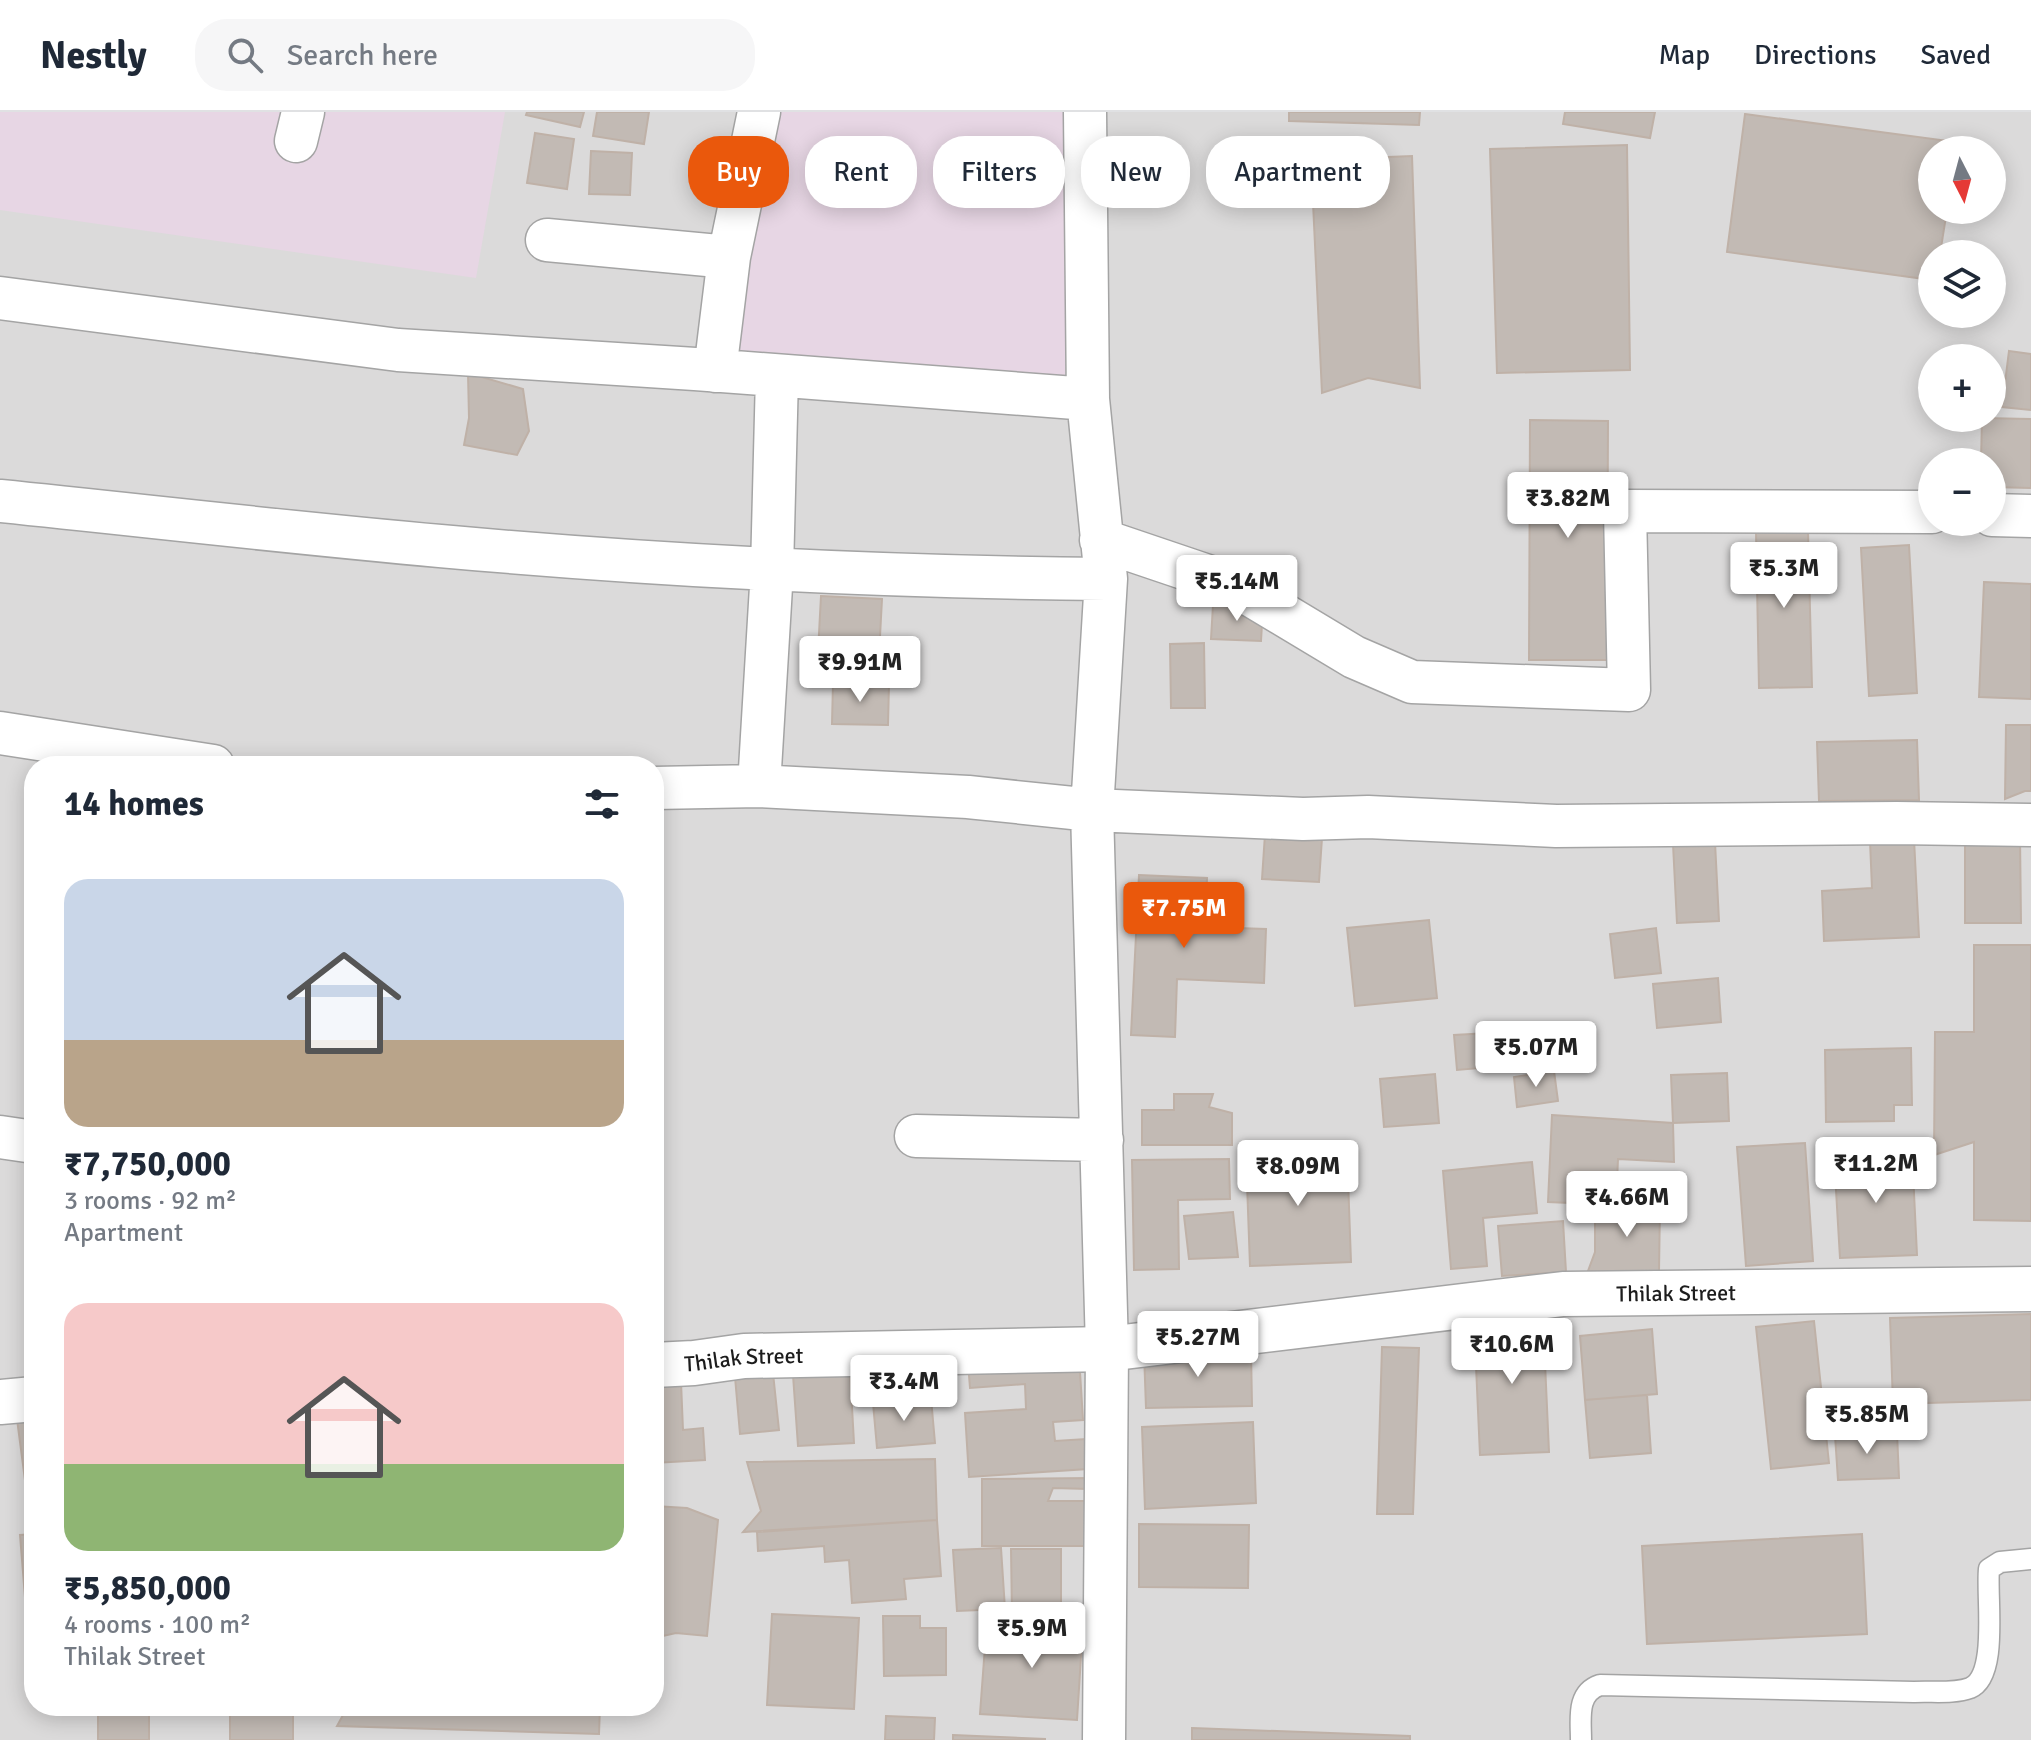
<!DOCTYPE html>
<meta charset="utf-8">
<style>
body{margin:0;font-family:Signika,sans-serif;background:#f6f6f7;color:#1f2937;height:100vh;display:flex;flex-direction:column;font-size:30px;white-space:nowrap}
*{box-sizing:border-box;margin:0}
p{font-size:26px;color:#747a83}
.icon{flex:none;width:44px;height:44px;fill:none;stroke:currentColor;stroke-width:2;stroke-linecap:round;stroke-linejoin:round}
.map{position:relative;flex:1;overflow:hidden}
.sheet{position:absolute;left:24px;top:644px;width:640px;height:960px;display:flex;flex-direction:column;background:#fff;border-radius:32px;box-shadow:0 4px 20px #0003}
.sheet>*{flex:none}
.hud{position:absolute;left:688px;top:24px;width:760px;height:72px;display:flex;gap:16px}
.needle{width:52px;rotate:174deg}
.buttons{position:absolute;left:1918px;top:24px;display:grid;gap:16px}
.buttons a{display:grid;place-items:center;width:88px;height:88px;border-radius:50%;background:#fff;box-shadow:0 4px 20px #0003;font-size:40px}
.price{position:absolute;translate:-50% -68px;padding:0 18px;border-radius:8px;background:#fff;color:#222;font-size:26px;line-height:52px;filter:drop-shadow(0 2px 4px #0008)}
.price::after{content:'';position:absolute;left:50%;top:48px;width:24px;height:18px;margin-left:-12px;background:inherit;clip-path:polygon(0 0,100% 0,50% 100%)}
.price.selected{background:#ea580c;color:#fff}
ul{padding:0;list-style:none}
li{display:grid;align-content:center;gap:16px;height:424px;padding:0 40px}
li span{display:grid;place-items:center;height:248px;border-radius:24px;color:#555}
li>.icon{margin-inline-start:auto}
span .icon{width:144px;height:144px;fill:#fffc;stroke-width:1}
li b{font-size:34px}
h2{display:flex;justify-content:space-between;align-items:center;height:96px;padding:0 40px;font-size:34px}
.pill{padding:0 28px;border-radius:32px;background:#fff;box-shadow:0 4px 20px #0003;font-size:28px;line-height:72px}
.pill.selected{background:#ea580c;color:#fff}
header{display:flex;align-items:center;gap:48px;box-sizing:border-box;height:112px;padding:0 40px;background:#fff;border-bottom:2px solid #e0e1e3}
header strong{font-size:38px}
nav{display:flex;gap:44px;margin-inline-start:auto;font-size:28px}
.search{width:560px;height:72px;background:#f6f6f7;display:flex;align-items:center;gap:20px;box-sizing:border-box;padding:0 28px;border-radius:32px;color:#747a83;font-size:30px}
.map>svg:first-child{display:block}
.residential{fill:#dbdada;fill-rule:evenodd}
.industrial{fill:#e7d6e4}
.building{fill:#c2bab4;stroke:#bfb1a7;stroke-width:2}
.lines{fill:none;stroke-linecap:round;stroke-linejoin:round}
.service-casing{stroke:#a4a4a4;stroke-width:23}
.minor-casing{stroke:#a4a4a4;stroke-width:45}
.tertiary-casing{stroke:#a4a4a4;stroke-width:47}
.service{stroke:#fff;stroke-width:20}
.minor{stroke:#fff;stroke-width:42}
.tertiary{stroke:#fff;stroke-width:44}
.labels{text-anchor:middle;dominant-baseline:central;stroke-width:7;stroke-linejoin:round;paint-order:stroke}
.street-label{font-size:22px;fill:#1d1d1d;stroke:#fff}
</style>
<header>
<strong>Nestly</strong>
<div class="search"><svg class="icon" aria-label="search" viewBox="0 0 24 24"><circle cx="10" cy="10" r="6"/><path d="M15 15l6 6"/></svg>Search here</div>
<nav><a>Map</a><a>Directions</a><a>Saved</a></nav>
</header>
<div class="map">
<svg width="2031" height="1628" viewBox="0 0 2031 1628">
<rect width="100%" height="100%" fill="#eeeae4"/>
<path class="residential" d="M0 0H2031V1628H0ZM1932 38H1992V98H1932ZM1932 142H1992V202H1932ZM1932 246H1992V306H1932ZM1932 350H1992V410H1932ZM34 654H654V1594H34Z"/>
<path class="industrial" d="M0 0H505L476 166 0 98Z
M744 0H1065V269L718 275Z"/>
<path class="building" d="M527 0H584L580 15 526 3Z
M597 0H649L644 32 593 24Z
M1289 0H1420L1419 13 1289 9Z
M1565 0H1655L1650 26 1563 12Z
M1745 2 1956 30 1955 38H1932V98H1947L1940 142H1932V168L1727 140Z
M535 21 574 27 567 77 527 71Z
M1627 33 1630 258 1497 261 1490 37Z
M591 39 632 41 630 83 589 82Z
M1412 44 1420 276 1368 266 1322 281 1311 48Z
M2009 239 2031 242V298L2002 295Z
M468 261 523 277 529 319 517 343 464 333 469 306Z
M1982 306 2031 307V376L1992 375V350H1981Z
M1530 308 1608 309 1607 548H1529Z
M1808 419 1812 575 1759 576 1756 420Z
M1909 433 1917 581 1869 584 1861 436Z
M1984 470 2031 472V587L1979 585Z
M821 484 882 487 879 543 818 540Z
M1213 493 1263 495 1261 529 1211 527Z
M1204 531 1205 596H1171L1170 532Z
M833 571 889 572 888 613 832 612Z
M2006 613H2031V679H2025L2005 687Z
M1917 628 1919 688 1819 689 1817 630Z
M1265 722 1322 726 1319 770 1262 767Z
M1965 724H2020L2021 811H1965Z
M1914 727 1919 825 1824 829 1822 779 1872 776 1870 729Z
M1715 730 1719 809 1677 811 1673 732Z
M1139 763 1207 766 1205 815 1266 817 1264 871 1177 867 1175 925 1131 923Z
M1429 808 1437 886 1355 894 1347 816Z
M1656 816 1661 861 1615 866 1610 822Z
M1974 833H2031V1109L1974 1108V1030L1934 1043 1935 920H1974Z
M1718 866 1721 910 1657 916 1653 872Z
M1525 919 1527 952 1457 958 1454 923Z
M1911 936 1912 993H1894V1009L1826 1010 1825 938Z
M1554 959 1558 989 1517 995 1514 965Z
M1727 961 1729 1009 1673 1011 1671 963Z
M1435 962 1439 1011 1384 1015 1380 967Z
M1174 982H1213L1209 995 1232 1001V1033H1142V998H1174Z
M1552 1003 1673 1011 1674 1050 1618 1047 1616 1093 1548 1090Z
M1805 1031 1813 1149 1746 1154 1737 1035Z
M1347 1039 1351 1150 1250 1154 1246 1043Z
M1912 1040 1917 1143 1840 1146 1834 1044Z
M1229 1047 1230 1087 1178 1088 1179 1157 1134 1158 1132 1048Z
M1532 1050 1537 1101 1483 1106 1487 1154 1451 1157 1443 1059Z
M1660 1093 1659 1159H1588L1595 1140V1094Z
M1233 1100 1238 1145 1189 1147 1184 1104Z
M1563 1109 1566 1160 1502 1164 1498 1114Z
M2031 1202V1288L1893 1292 1890 1206Z
M1543 1206 1549 1340 1480 1343 1474 1209Z
M1814 1209 1829 1351 1771 1357 1756 1215Z
M1652 1217 1657 1282 1585 1288 1580 1224Z
M1382 1235 1419 1236 1413 1402H1377Z
M1251 1238 1252 1294 1146 1296 1144 1240Z
M1079 1244 1083 1308 1053 1310 1055 1329 1086 1327 1088 1357 969 1365 965 1301 1026 1297 1025 1272 970 1276 968 1251Z
M850 1259 854 1331 798 1334 793 1263Z
M773 1261 779 1318 740 1322 735 1265Z
M681 1270 683 1318 703 1316 705 1348 654 1351V1272Z
M1647 1283 1651 1341 1590 1346 1585 1288Z
M931 1286 935 1331 877 1336 873 1291Z
M34 1305V1390L28 1391 17 1307Z
M1253 1310 1256 1391 1145 1397 1142 1315Z
M1897 1321 1899 1366 1838 1368 1835 1323Z
M935 1347 937 1408 743 1420 761 1399 747 1350Z
M1092 1366 1088 1377 1053 1376 1048 1389H1089V1434H982V1367Z
M654 1394 687 1396 718 1408 707 1524 676 1521 654 1526Z
M937 1408 941 1464 904 1467 906 1487 852 1491 849 1448 825 1450 824 1434 758 1439 757 1420Z
M1139 1412 1249 1413 1248 1476 1139 1475Z
M34 1422V1509L27 1510 20 1423Z
M1862 1422 1867 1522 1647 1532 1642 1434Z
M1001 1436 1005 1497 957 1499 953 1438Z
M1011 1437H1061V1501L1012 1502Z
M772 1502 859 1506 854 1597 767 1593Z
M883 1504H920V1516H946V1563L884 1564Z
M987 1507 1083 1513 1077 1608 980 1602Z
M98 1594H149V1628H98Z
M230 1594H293V1628H230Z
M348 1594H600L599 1622 337 1614Z
M886 1604 935 1606 934 1628H885Z
M1192 1616 1410 1624V1628H1192Z
M953 1623 1045 1627V1628H953Z"/>
<g class="lines">
<defs>
<path id="service" d="M1581 1628C1581 1607 1576 1581 1600 1573L1914 1580C1932 1579 1954 1582 1970 1576 1999 1564 1986 1484 1989 1457L2000 1450 2031 1447"/>
<path id="minor" d="M1085 0 1088 287 1106 467 1092 698 1107 1237 1104 1628
M296 29 303 0
M547 128 729 145
M0 186 398 238 695 257 1088 287
M715 259 729 145 759 0
M0 389C147 404 293 421 440 434 661 454 883 465 1106 467
M1992 403 2031 404
M1101 428 1234 473 1354 545 1412 570 1629 578 1625 399 1932 400
M0 621 213 654
M759 674 772 458 777 264
M654 676 759 674 968 685 1092 698 1303 707 1368 705 1556 714 1897 711 2031 713
M916 1024 1102 1028
M0 1025 34 1030"/>
<g id="tertiary">
<path id="s1" d="M654 1253 694 1251 744 1244 1107 1237 1563 1182 2031 1177"/>
<path d="M0 1290 34 1287"/>
</g>
</defs>
<use href="#service" class="service-casing"/>
<use href="#minor" class="minor-casing"/>
<use href="#tertiary" class="tertiary-casing"/>
<use href="#service" class="service"/>
<use href="#minor" class="minor"/>
<use href="#tertiary" class="tertiary"/>
</g>
<g class="labels">
<g class="street-label">
<text stroke="none"><textPath href="#s1" startOffset="1026">Thilak Street</textPath></text>
<text stroke="none"><textPath href="#s1" startOffset="90">Thilak Street</textPath></text>
</g>
</g>
</svg>
<div class="buttons">
<a><svg class="needle" viewBox="-14 -14 28 28"><path d="M0-13l5 13h-10z" fill="#e53935"/><path d="M0 13l5-13h-10z" fill="#747a83"/></svg></a>
<a><svg class="icon" aria-label="layers" viewBox="0 0 24 24"><path d="M12 4l9 5-9 5-9-5zM3 14l9 5 9-5"/></svg></a>
<a>+</a>
<a>−</a>
</div>
<b class="price" style="left:1568px;top:428px">₹3.82M</b>
<b class="price" style="left:1784px;top:498px">₹5.3M</b>
<b class="price" style="left:1237px;top:511px">₹5.14M</b>
<b class="price" style="left:860px;top:592px">₹9.91M</b>
<b class="price selected" style="left:1184px;top:838px">₹7.75M</b>
<b class="price" style="left:1536px;top:977px">₹5.07M</b>
<b class="price" style="left:1876px;top:1093px">₹11.2M</b>
<b class="price" style="left:1298px;top:1096px">₹8.09M</b>
<b class="price" style="left:1627px;top:1127px">₹4.66M</b>
<b class="price" style="left:1198px;top:1267px">₹5.27M</b>
<b class="price" style="left:1512px;top:1274px">₹10.6M</b>
<b class="price" style="left:904px;top:1311px">₹3.4M</b>
<b class="price" style="left:1867px;top:1344px">₹5.85M</b>
<b class="price" style="left:1032px;top:1558px">₹5.9M</b>
<div class="hud">
<a class="pill selected">Buy</a>
<a class="pill">Rent</a>
<a class="pill">Filters</a>
<a class="pill">New</a>
<a class="pill">Apartment</a>
</div>
<section class="sheet">
<h2>14 homes<svg class="icon" aria-label="filters" viewBox="0 0 24 24"><path d="M4 7h16M4 17h16"/><circle cx="9" cy="7" r="2"/><circle cx="15" cy="17" r="2"/></svg></h2>
<ul>
<li><span style="background:linear-gradient(#c9d6e8 65%,#b9a48a 0)"><svg class="icon" aria-label="home" viewBox="0 0 24 24"><path d="M3 11l9-7 9 7M6 9v11h12V9"/></svg></span><div><b>₹7,750,000</b><p>3 rooms · 92 m²</p><p>Apartment</p></div></li>
<li><span style="background:linear-gradient(#f6c9c9 65%,#8fb573 0)"><svg class="icon" aria-label="home" viewBox="0 0 24 24"><path d="M3 11l9-7 9 7M6 9v11h12V9"/></svg></span><div><b>₹5,850,000</b><p>4 rooms · 100 m²</p><p>Thilak Street</p></div></li>
</ul>
</section>
</div>
